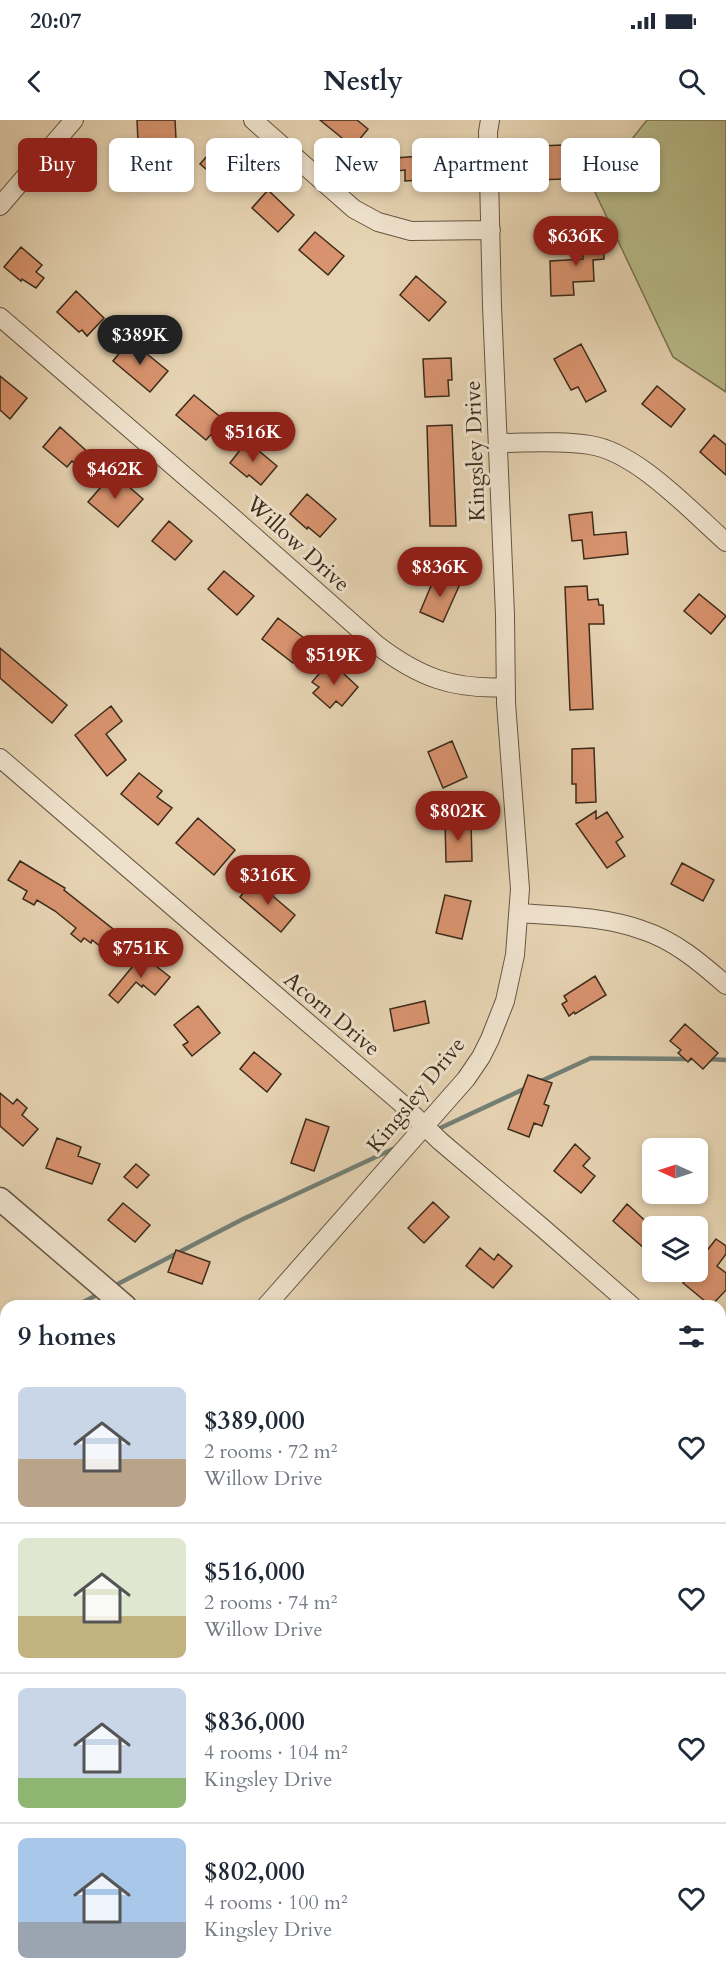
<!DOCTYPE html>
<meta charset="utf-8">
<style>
body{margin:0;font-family:Cardo,serif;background:#f2f2f3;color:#1f2937;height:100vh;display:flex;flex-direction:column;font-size:22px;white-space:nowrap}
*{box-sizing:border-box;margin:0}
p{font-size:20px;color:#747a83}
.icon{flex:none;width:33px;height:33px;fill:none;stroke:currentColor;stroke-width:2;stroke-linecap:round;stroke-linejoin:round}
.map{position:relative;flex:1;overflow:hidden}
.sheet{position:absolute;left:0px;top:1180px;width:726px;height:686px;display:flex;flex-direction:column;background:#fff;border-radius:18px 18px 0 0;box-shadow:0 3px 9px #0003}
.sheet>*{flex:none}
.banner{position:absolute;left:18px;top:18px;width:690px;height:54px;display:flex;gap:12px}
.needle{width:39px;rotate:273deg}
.controls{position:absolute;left:642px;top:1018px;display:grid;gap:12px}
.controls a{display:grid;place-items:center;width:66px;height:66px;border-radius:9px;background:#fff;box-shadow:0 3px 9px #0003;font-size:30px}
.price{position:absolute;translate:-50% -51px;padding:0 14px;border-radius:21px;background:#8f2418;color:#fff;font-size:20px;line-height:39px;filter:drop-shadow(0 2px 3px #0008)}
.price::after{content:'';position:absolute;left:50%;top:36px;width:18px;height:14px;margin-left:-9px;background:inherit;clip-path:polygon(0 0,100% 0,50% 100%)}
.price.active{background:#222;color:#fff}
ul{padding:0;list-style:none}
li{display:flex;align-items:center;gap:18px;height:150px;padding:0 18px}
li+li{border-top:2px solid #e0e1e3}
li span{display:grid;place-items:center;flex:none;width:168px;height:120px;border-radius:9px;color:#555}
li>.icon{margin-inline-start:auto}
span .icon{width:72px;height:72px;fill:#fffc;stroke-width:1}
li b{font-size:26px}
h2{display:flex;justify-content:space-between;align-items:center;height:72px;padding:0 18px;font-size:26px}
.chip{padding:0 21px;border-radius:9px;background:#fff;box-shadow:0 3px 9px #0003;font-size:21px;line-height:54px}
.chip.active{background:#8f2418;color:#fff}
.status{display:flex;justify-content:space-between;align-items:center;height:42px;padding:0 30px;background:#fff;direction:ltr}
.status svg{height:16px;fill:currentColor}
header{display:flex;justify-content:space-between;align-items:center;height:78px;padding:0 18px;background:#fff;font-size:27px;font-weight:700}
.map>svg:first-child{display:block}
.green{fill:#b8bb8a;stroke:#7a7352;stroke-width:1.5}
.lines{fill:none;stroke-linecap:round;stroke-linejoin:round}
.stream{stroke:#737f76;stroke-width:4.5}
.building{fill:#d8936e;stroke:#3c2b1b;stroke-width:1.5}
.service-casing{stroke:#665541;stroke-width:11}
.minor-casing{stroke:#665541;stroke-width:20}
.tertiary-casing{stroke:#665541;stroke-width:25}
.service{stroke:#efe2cd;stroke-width:9}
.minor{stroke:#efe2cd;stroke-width:18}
.tertiary{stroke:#efe2cd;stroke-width:22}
.labels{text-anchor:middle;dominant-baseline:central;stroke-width:6;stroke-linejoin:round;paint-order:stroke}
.street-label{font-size:22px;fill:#3c2b1b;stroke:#efe2cd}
</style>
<div class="status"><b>20:07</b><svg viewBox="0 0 49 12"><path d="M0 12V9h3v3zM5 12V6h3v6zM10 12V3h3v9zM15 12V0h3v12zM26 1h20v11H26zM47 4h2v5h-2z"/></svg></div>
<header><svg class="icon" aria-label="back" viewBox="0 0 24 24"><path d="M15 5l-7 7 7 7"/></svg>Nestly<svg class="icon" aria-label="search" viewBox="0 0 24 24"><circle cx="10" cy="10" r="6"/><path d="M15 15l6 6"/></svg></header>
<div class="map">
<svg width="726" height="1865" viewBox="0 0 726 1865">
<rect width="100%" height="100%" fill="#e6d3b2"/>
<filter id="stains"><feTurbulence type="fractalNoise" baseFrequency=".00333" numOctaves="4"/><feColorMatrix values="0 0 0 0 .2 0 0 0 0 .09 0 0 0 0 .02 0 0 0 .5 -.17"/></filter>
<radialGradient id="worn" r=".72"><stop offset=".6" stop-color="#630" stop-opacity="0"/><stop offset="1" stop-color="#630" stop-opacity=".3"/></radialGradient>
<path class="green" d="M647 0H726V272L673 237 593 68Z"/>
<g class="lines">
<path class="stream" d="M708 939 726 940
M539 962 591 938 690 939
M436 1010 526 968
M112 1167 243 1099 395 1028
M75 1186 99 1174
M0 1226 6 1223"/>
</g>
<path class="building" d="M137 0H175L176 19 138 22Z
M320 0H357L368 9 353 27Z
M562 25 563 59 537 60 536 42 540 41V26Z
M216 26 244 50 229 68 200 44Z
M433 35 434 59 405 61V50L396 51 395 38Z
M268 70 294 95 278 112 252 88Z
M315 112 344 136 328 155 299 130Z
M582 116H603L604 139 593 140 594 161 573 162 574 175 551 176 550 141 583 139Z
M21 127 42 145 36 152 44 158 36 168 22 159 21 161 4 147Z
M416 156 446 182 429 201 400 175Z
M76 171 104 198 87 216 82 210 79 212 57 192Z
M130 220 168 251 150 272 113 241Z
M581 224 606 271 586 282 578 267 571 270 554 239Z
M451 238 452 260H448L449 276 425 277 423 239Z
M0 256 27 278 10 299 0 290Z
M657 266 685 289 671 307 642 284Z
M194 275 224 300 206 320 176 295Z
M452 305 456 406H430L427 306Z
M60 307 90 334 79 347 72 341 67 347 43 327Z
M714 315 726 325V355L700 332Z
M247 321 277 346 261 365 249 355 247 357 230 343Z
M113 353 143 379 118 407 88 382Z
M307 374 336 399 320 417 308 407 307 409 290 394Z
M592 392 594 415 626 412 628 434 584 439 582 420 572 421 569 395Z
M169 401 192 421 175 440 152 421Z
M224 451 254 476 237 495 208 469Z
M436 454 460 464 443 502 420 492Z
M587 466 588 480 598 479 599 485H603L604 504H589L593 589 570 590 565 467Z
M699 474 726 496 711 514 684 491Z
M278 498 304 518 299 524 305 528 293 543 262 519Z
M0 528 67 585 52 603 0 558Z
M330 541 358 567 342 586 336 581 330 588 313 573 319 567 312 562Z
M111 586 122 601 106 614 126 640 107 656 75 615Z
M452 621 467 657 443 668 428 632Z
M594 628 596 682 576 683V664H572V629Z
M139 653 162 671 157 677 172 688 158 705 121 674Z
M596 691V699L607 692 623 717 616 722 625 736 607 748 576 704Z
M198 698 235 730 214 755 176 723Z
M445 702H471L472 741 446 742Z
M20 741 65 768 64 770 118 813 105 830 92 820 91 823 84 818 81 822 71 814 76 808 55 791 37 780 34 785 23 779 27 771 8 760Z
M682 743 714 760 703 781 671 764Z
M254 760 295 795 281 812 240 777Z
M445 775 471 781 462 819 436 813Z
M142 835 170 857 155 875 143 865 142 867 136 862 118 883 109 875Z
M595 856 606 875 575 894 574 892 569 896 562 884 567 881 564 876Z
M425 881 429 903 394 911 390 889Z
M198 886 220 913 192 936 183 925 188 922 174 905Z
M685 904 718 933 703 949 691 938 688 942 678 933 681 930 670 921Z
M254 932 281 954 267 972 240 949Z
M528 955 552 963 544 984 549 986 542 1006 534 1003 529 1017 508 1009Z
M0 973 13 984 17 979 27 988 22 995 38 1009 23 1026 0 1006Z
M306 999 329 1007 314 1051 291 1043Z
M57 1018 81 1027 78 1036 100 1044 92 1064 46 1048Z
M575 1024 590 1038 583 1046 595 1056 581 1073 554 1051Z
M136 1044 149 1055 137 1068 124 1057Z
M433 1082 449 1097 424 1123 408 1108Z
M123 1083 150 1105 135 1122 108 1100Z
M627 1084 652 1107V1135L613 1101Z
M716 1119 726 1126V1134L717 1146 726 1153V1170L711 1186 683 1163 692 1152H698V1142Z
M480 1128 494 1140 498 1134 512 1146 493 1168 466 1146Z
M176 1130 210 1142 202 1164 168 1152Z"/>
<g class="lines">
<defs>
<path id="service" d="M0 1353 6 1348
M0 1595 6 1601
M720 1731 726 1724
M720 1757 726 1762
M720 1845 726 1838
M700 1860H701"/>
<path id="minor" d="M253 0 354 89 378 102 411 111 491 110
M0 86 74 0
M0 197 222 388 377 525C419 557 453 570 506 567
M499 323C529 323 560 320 590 325 637 332 691 391 726 422
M0 638 401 983 440 1021 545 1110 632 1186
M519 793C560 796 603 796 642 810 674 820 701 843 726 865
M266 1186 466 959 481 937 490 919 505 881 515 835 520 769 506 583 505 495 492 186 488 12 490 0
M720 1260 726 1263
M307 1860 313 1865
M498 1865 502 1860"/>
<path id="tertiary" d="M0 1079 125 1186
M720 1703 726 1708"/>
</defs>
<use href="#service" class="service-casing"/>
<use href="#minor" class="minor-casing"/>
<use href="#tertiary" class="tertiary-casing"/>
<use href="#service" class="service"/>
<use href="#minor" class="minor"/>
<use href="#tertiary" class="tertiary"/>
</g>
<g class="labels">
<g class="street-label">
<text transform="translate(475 331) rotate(-92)">Kingsley Drive</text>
<text transform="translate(298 424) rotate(42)">Willow Drive</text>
<text transform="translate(332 894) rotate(40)">Acorn Drive</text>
<text transform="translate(416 975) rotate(-51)">Kingsley Drive</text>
</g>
</g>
<rect width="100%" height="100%" filter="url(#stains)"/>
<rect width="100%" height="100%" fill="url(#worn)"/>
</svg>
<div class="controls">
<a><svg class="needle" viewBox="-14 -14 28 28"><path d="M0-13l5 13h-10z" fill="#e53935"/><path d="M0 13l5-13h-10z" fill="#747a83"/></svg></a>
<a><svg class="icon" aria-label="layers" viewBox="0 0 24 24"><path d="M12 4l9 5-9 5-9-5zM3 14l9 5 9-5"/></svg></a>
</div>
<b class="price" style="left:576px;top:147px">$636K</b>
<b class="price active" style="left:140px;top:246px">$389K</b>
<b class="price" style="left:253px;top:343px">$516K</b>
<b class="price" style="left:115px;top:380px">$462K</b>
<b class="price" style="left:440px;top:478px">$836K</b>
<b class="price" style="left:334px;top:566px">$519K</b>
<b class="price" style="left:458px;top:722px">$802K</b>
<b class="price" style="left:268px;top:786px">$316K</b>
<b class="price" style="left:141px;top:859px">$751K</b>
<div class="banner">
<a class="chip active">Buy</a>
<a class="chip">Rent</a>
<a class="chip">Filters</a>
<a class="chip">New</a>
<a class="chip">Apartment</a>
<a class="chip">House</a>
</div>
<section class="sheet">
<h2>9 homes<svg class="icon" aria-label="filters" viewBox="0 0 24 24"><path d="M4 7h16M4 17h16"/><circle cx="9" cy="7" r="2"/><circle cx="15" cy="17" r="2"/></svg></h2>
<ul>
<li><span style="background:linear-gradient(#c9d6e8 60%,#b9a48a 0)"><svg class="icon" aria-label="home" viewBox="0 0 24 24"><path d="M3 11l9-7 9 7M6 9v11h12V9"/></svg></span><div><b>$389,000</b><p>2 rooms · 72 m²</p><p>Willow Drive</p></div><svg class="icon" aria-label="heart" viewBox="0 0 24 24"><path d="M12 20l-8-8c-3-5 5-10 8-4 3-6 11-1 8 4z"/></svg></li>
<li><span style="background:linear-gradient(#dfe7d0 65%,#c2b280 0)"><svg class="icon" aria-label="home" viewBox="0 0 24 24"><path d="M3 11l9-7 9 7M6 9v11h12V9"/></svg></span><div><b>$516,000</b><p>2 rooms · 74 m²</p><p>Willow Drive</p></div><svg class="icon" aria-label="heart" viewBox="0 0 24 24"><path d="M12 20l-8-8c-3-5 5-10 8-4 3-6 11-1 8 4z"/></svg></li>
<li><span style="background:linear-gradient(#c9d6e8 75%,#8fb573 0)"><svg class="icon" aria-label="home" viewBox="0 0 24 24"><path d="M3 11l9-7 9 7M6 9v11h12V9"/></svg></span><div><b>$836,000</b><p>4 rooms · 104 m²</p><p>Kingsley Drive</p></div><svg class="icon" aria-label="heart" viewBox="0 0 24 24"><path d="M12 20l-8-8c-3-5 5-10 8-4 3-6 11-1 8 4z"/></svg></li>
<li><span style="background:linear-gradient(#a9c7e8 70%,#9aa5b1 0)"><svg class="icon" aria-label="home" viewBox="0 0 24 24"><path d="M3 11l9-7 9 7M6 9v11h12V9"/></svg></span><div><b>$802,000</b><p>4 rooms · 100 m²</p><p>Kingsley Drive</p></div><svg class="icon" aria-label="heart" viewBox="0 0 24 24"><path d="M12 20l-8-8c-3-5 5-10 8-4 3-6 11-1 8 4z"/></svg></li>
</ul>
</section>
</div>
